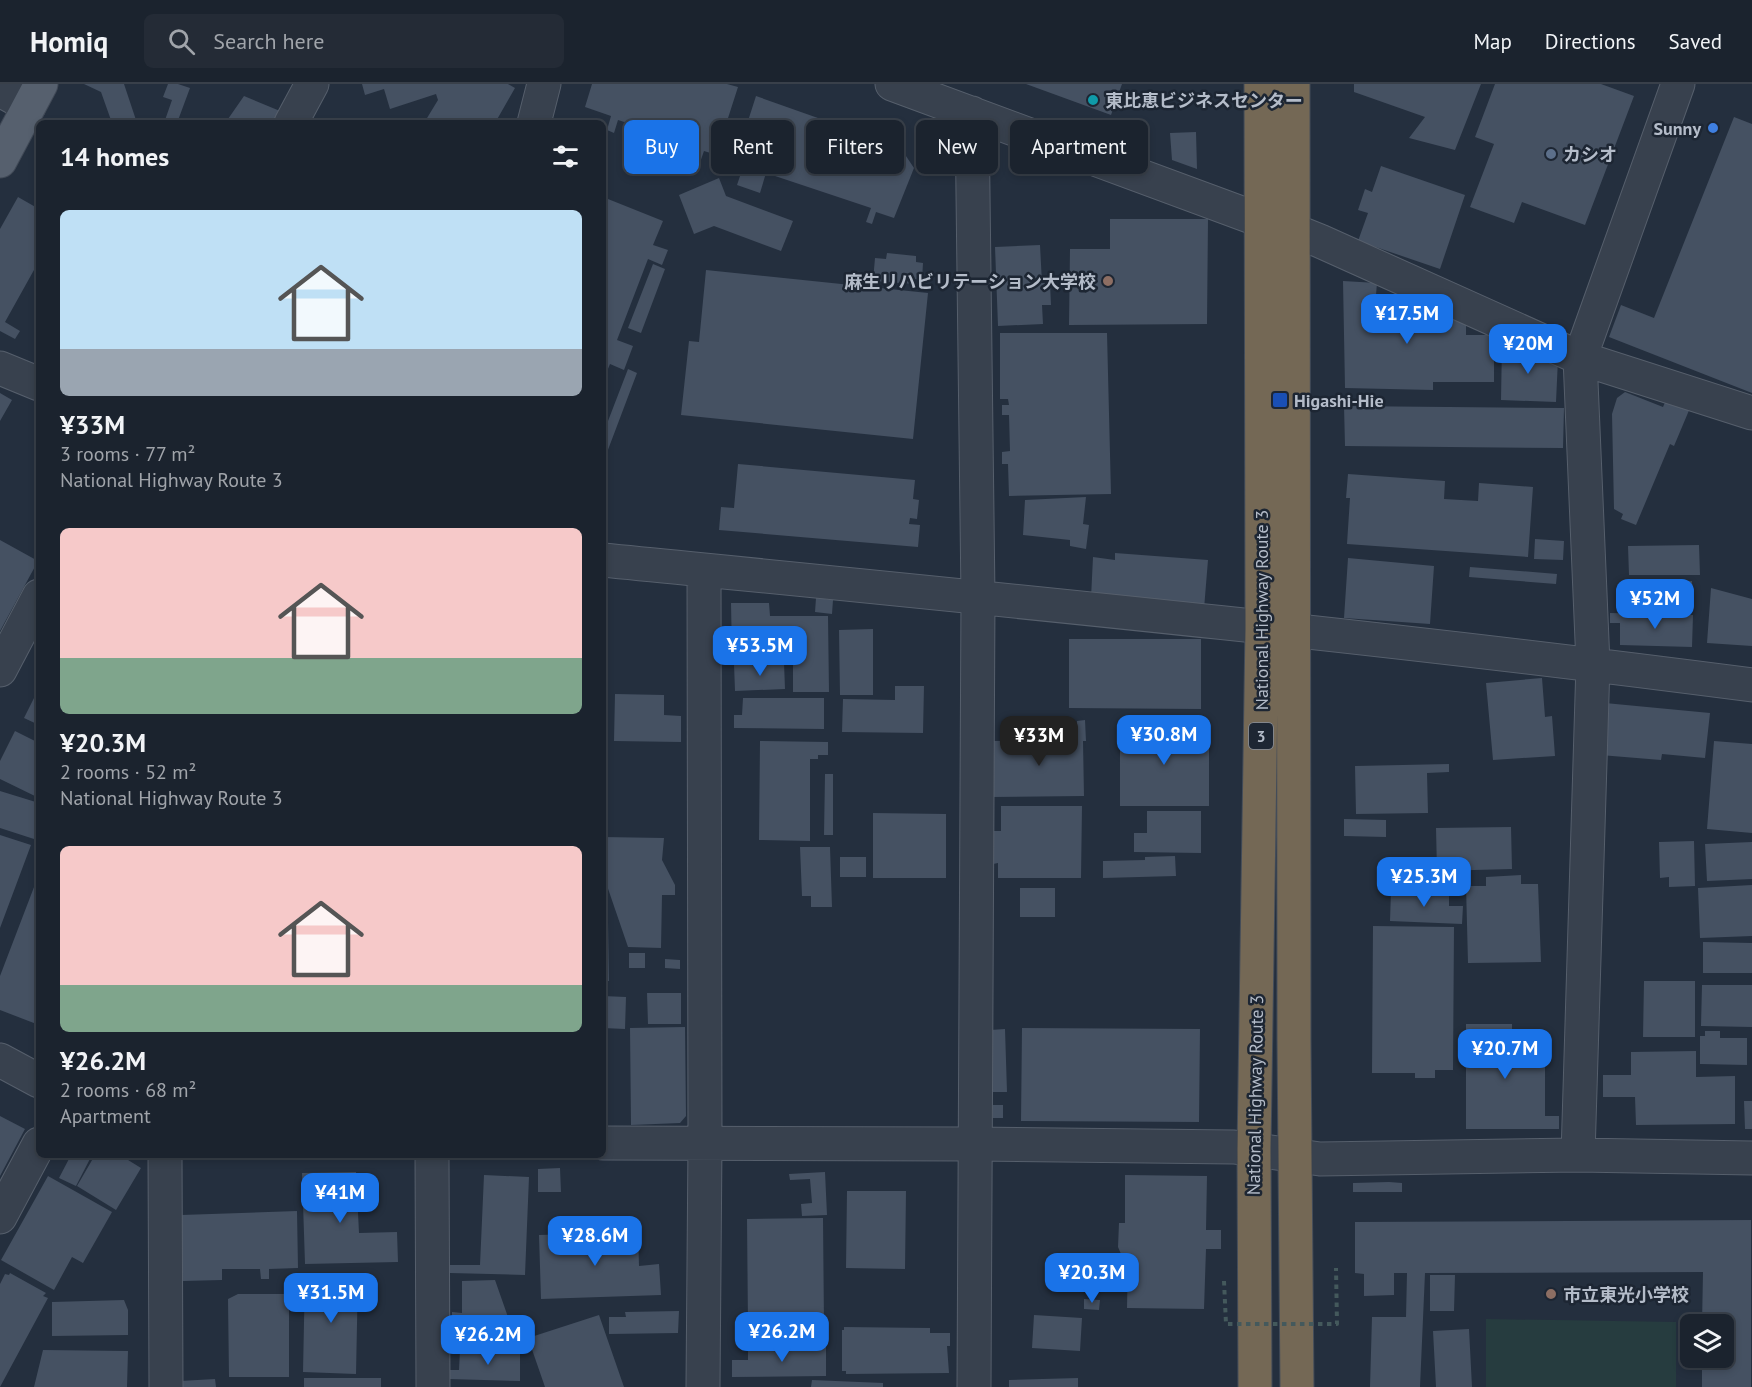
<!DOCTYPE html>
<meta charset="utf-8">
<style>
body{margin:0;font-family:"PT Sans","Noto Sans JP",sans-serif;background:#242b36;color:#f1f3f6;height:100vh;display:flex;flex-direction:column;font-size:22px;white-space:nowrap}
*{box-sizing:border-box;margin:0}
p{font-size:20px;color:#a0a4aa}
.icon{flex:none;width:33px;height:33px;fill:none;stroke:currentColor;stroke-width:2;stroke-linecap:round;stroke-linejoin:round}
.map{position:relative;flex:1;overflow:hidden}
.sheet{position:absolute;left:36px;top:36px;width:570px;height:1038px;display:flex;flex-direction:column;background:#1b232e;border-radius:9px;box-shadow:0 3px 9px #0003,0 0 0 2px #39404a}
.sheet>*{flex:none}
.banner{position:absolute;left:624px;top:36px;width:570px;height:54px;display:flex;gap:12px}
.tools{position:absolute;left:1680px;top:1230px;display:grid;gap:12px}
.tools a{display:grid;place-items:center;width:54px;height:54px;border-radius:9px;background:#1b232e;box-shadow:0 3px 9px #0003,0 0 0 2px #39404a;font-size:30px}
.price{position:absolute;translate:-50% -51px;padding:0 14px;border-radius:12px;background:#1a73e8;color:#fff;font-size:20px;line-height:39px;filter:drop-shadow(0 2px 3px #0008)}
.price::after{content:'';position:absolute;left:50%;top:36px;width:18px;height:14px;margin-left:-9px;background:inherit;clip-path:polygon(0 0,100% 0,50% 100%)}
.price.on{background:#222;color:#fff}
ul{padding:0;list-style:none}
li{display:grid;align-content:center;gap:12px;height:318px;padding:0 24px}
li span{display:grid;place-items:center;height:186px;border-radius:9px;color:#555}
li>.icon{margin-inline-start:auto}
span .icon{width:108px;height:108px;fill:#fffc;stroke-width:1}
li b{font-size:26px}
h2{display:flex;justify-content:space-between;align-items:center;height:72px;padding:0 24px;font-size:26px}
.pill{padding:0 21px;border-radius:9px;background:#1b232e;box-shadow:0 3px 9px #0003,0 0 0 2px #39404a;font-size:21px;line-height:54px}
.pill.on{background:#1a73e8;color:#fff}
header{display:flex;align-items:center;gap:36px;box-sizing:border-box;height:84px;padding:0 30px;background:#1b232e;border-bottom:2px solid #39404a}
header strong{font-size:28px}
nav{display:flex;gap:33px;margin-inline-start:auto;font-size:21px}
.search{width:420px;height:54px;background:#242b36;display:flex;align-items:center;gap:15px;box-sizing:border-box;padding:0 21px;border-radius:9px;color:#a0a4aa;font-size:22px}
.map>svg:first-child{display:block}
.green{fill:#263c3f}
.building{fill:#455162}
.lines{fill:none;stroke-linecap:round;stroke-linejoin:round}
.minor-casing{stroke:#565f6c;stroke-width:35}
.major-casing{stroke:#414a57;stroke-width:35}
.highway-casing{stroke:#434c59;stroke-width:35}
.minor{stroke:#38414e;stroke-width:33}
.major{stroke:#56606e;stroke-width:33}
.highway{stroke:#746855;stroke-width:33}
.path-bridge{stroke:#44595c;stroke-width:4;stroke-dasharray:4.5 4.5;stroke-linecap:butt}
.culture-dot{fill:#0f9aa8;stroke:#1d2633;stroke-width:2}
.shop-dot{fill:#3f7fe0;stroke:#1d2633;stroke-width:2}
.service-dot{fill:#5c6f8a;stroke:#1d2633;stroke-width:2}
.education-dot{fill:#8d6e63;stroke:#1d2633;stroke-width:2}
.transit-dot{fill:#1a4fb4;stroke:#1d2633;stroke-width:2}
.labels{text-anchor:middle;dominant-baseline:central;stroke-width:5;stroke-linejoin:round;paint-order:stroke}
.shield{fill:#1d2633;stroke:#878f9c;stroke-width:1.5}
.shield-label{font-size:16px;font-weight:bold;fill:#b4bcc9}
.poi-label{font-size:18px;font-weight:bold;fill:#b4bcc9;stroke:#1d2633;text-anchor:start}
.street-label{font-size:18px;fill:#b4bcc9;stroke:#1d2633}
</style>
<header>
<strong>Homiq</strong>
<div class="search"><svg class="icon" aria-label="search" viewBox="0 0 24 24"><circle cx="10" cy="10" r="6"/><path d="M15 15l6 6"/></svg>Search here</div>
<nav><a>Map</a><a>Directions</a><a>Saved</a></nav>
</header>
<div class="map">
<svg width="1752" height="1303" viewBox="0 0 1752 1303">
<rect width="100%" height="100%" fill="#242f3e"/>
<path class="green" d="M1486 1235 1676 1238V1303H1486Z"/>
<path class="building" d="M84 0H124L137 39H112L101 8Z
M168 0H178L190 4 177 39H164L172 16 163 13Z
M362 0H508L515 4 495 39H455L448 35 445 39H424L438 16 436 10 390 25 384 5 365 11Z
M592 0H727L738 3 720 59 739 65 756 12 900 63 914 84 894 134 876 128 872 140 866 138 871 124 766 89 760 109 737 101 744 80 717 71 704 67 697 87 685 84 693 60 618 36 614 49 607 46 611 32 585 23Z
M1026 0H1122L1111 31Z
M1354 0H1481L1455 66 1409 54 1425 33 1354 8Z
M1495 0H1601L1634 12 1585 141 1522 118 1514 139 1470 123 1494 60 1475 53Z
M244 12 280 27 273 39H235L228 35Z
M1734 33 1752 40V309L1609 253 1621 221 1654 234Z
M1196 48 1197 85 1172 76 1170 49Z
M1381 82 1465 111 1440 185 1358 157 1368 129 1358 126 1365 105 1372 108Z
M719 94 726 112 793 137 781 167 714 142 694 150 679 111Z
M18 113 39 125V177L5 238 20 247 15 255 0 247V145Z
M603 113 663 137 653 161 668 166 662 181 648 175 617 256 633 262 624 286 610 280 603 297Z
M1110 135H1208L1207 240 1069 241 1070 165H1110Z
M1040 161 1042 199H1050L1051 221H1042L1043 240 998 242 995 163Z
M887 169 916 172V178L923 179 922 196 915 195V200L873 197 875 174 886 175Z
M653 180 665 185 641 249 628 244Z
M706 186 928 209 913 355 681 331 689 257 699 258Z
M1343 197 1377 199 1376 211H1407V235H1466V251H1494V298H1433V306L1345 304Z
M1000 249H1107L1111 410 1009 412 1008 380H1002V368L1010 367 1009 331H1002V321H1009L1008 315H1000Z
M1502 259H1520V267L1541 268 1558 275 1556 318 1501 316Z
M628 285 637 289 603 379V350Z
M1625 308 1663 323 1667 314 1690 324 1674 362 1670 360 1636 441 1621 435 1623 430 1614 425 1612 330 1617 314Z
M0 309 12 316 0 337Z
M1344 322 1564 324 1563 364 1345 362Z
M738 380 915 396 913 415 919 416 917 435 910 434 909 440 920 441 918 463 719 446 721 423 734 424Z
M1348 390 1445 397 1444 415 1478 417 1479 399 1533 403 1528 473 1347 460 1350 414H1346Z
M1086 413 1083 440 1089 441 1086 465 1070 462V456L1023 451 1025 416Z
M1535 455 1564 457 1563 476 1534 475Z
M0 456 38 477 0 547Z
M1699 461 1700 491H1629L1628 462Z
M1115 469 1208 476 1204 525 1091 514 1093 473 1115 476Z
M1348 474 1434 482 1430 540 1344 534Z
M1470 483 1557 490 1556 500 1469 493Z
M1692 497 1693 526 1621 528 1620 500Z
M1711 504 1752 515V562L1707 559Z
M816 514 833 516 832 530 815 528Z
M731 519H769L770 532H828L829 608H793V569L732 570Z
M1610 529 1693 531 1692 563 1620 561V539H1610Z
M873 545V611H840L839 546Z
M719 547 731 548 730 574H718Z
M1069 555H1201V625L1069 624Z
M784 578 785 605 735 607 734 580Z
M1542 594 1545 633 1552 632 1555 672 1493 676 1486 599Z
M895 602H924L923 649 842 648 843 615 895 616Z
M39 604V641L24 634Z
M615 610 664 611V631L681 632V658L614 657Z
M743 614H824V645L734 644V631H742Z
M1605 619 1710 629 1705 674 1662 670 1661 676 1600 671Z
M1085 636 1086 657H1083L1084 712 991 713V657L1077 656V637Z
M1142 636 1183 639V648H1209V722H1120V647H1142Z
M15 647 39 659V714L0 695V677Z
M760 657 828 658V671H818V675H810V757L759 756Z
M1714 657 1752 660V749L1707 745Z
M1449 680V688L1427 689 1428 729 1356 730 1355 682Z
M825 690H833V751H824Z
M0 707 39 719V741L34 755 0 744Z
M1001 722H1082L1081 794H998V779L993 780 994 747H1001Z
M1147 727H1201V769L1134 768V749H1147Z
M873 729 946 730V794H873Z
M1344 735 1386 736V753L1344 752Z
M1511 743 1512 785 1437 787 1436 744Z
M0 751 31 761 0 844Z
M603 753 664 754 662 776 675 801V811H662L661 864 628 863 603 790Z
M1694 757 1695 802 1669 803V793L1660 794 1659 758Z
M1752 758V795L1707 797 1705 760Z
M800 763H830L832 823H811V812H802Z
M1175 772 1176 792 1103 794V777L1145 776V773Z
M840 773H866V793H840Z
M39 790V941L0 926V892Z
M1521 791V800H1538L1541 878 1468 879 1466 802H1486V793Z
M1752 801V852L1700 854 1698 804Z
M1020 804H1055V833H1020Z
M1391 807 1449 809V822H1463L1462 840 1390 837Z
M603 838H608L609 897H603Z
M1373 842 1454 843 1453 986H1435V994H1415V989H1372Z
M1703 858 1752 859V889H1703Z
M629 869H645V884H629Z
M665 875 680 876V885L665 884Z
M1644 897H1695V953H1643Z
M1702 901H1752V943L1701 942Z
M647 909H681V940H648Z
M603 912 626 913 625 945 603 944Z
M1466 940H1512V954H1545V1032H1559V1045H1466Z
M685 943 686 1032 680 1039 631 1041 630 944Z
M1022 944 1200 945 1199 1038 1021 1037Z
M1005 945 1007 1008H991L990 946Z
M1705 947H1720V954H1747V981L1700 980V952H1705Z
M1696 967V993L1735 992V1040L1636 1041 1635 1013H1603V991H1631V968Z
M1744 1017H1752V1045H1745Z
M993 1021H1003V1034H993Z
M0 1032 25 1045 0 1092Z
M71 1071H92L76 1102 59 1094Z
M95 1071H120L141 1084 116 1126 77 1102Z
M560 1084 561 1108H538V1085Z
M356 1088 359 1149 397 1148 398 1178 305 1180 302 1089Z
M825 1088 827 1131 802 1132 801 1120 812 1119 810 1095 790 1096 789 1090Z
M484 1091 529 1093 525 1191 450 1189V1181H480Z
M1125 1091 1207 1092 1206 1146H1221V1165H1206L1204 1225 1127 1224 1128 1170H1121L1118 1163 1119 1139H1125Z
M48 1092 112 1128 83 1179 72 1173 54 1206 1 1176Z
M1389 1098 1402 1099V1108H1353V1099Z
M847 1107H906L905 1185 846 1184Z
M297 1127 298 1184 269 1185V1195H261L260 1185H222V1196L183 1197 181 1131Z
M823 1134 824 1241 748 1242 747 1135Z
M1751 1136V1303H1702V1274H1724V1240H1702L1703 1188 1425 1189 1420 1303H1370L1372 1233H1406L1407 1189H1394V1211L1364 1212V1190L1355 1189V1138Z
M638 1148 639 1182 659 1180 661 1211 541 1215 539 1151Z
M10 1189 46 1209 43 1212 48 1214 0 1303V1200L5 1190 9 1191Z
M305 1189 358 1191 356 1290 303 1288Z
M1430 1191H1455L1454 1227H1430Z
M495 1196 516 1256 452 1257V1228L462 1229V1197Z
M238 1210H289V1293H229L228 1215Z
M1084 1215 1100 1216 1099 1226 1084 1225Z
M124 1216 128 1226V1251L52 1252V1218Z
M679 1227 678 1249 609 1250V1233H626L625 1228Z
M599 1231 624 1303H545L528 1254Z
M1034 1231 1082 1234 1080 1267 1032 1264Z
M844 1243 930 1244V1249H950V1262H947L949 1289 846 1290V1287H842V1246H844Z
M1469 1245 1472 1303H1436L1433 1247Z
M826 1263V1292L732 1293V1276H748V1264Z
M43 1266 128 1267 127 1303H34Z
M460 1266 520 1267V1297L448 1295V1286H459Z
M304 1294H381V1303H304Z
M1078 1294V1303H1009V1296Z
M215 1295 216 1303H181L180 1297Z
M812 1296 883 1299V1303H811Z"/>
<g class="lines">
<defs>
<path id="minor" d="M892 0 1260 136
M0 6 29 22
M972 29 978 513 974 1303
M291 39 312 0
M534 39 544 0
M1295 147 1320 157 1580 274 1752 329
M0 284 39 300
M603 476C986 514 1370 551 1752 601
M0 586 39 512
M0 976 39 997
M603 1059 974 1060 1234 1063 1320 1075 1578 1071 1752 1074
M165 1071 166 1303
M432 1071 433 1303
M1578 1071 1593 580 1580 274 1678 0
M0 1133 39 1060
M703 1303 705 1059 704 486"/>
<path id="major" d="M0 77 41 0"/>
<path id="highway" d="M1293 0 1294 956 1297 1303
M1255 1303 1254 1065 1262 544 1261 0"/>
</defs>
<use href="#minor" class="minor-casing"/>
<use href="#major" class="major-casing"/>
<use href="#highway" class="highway-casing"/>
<use href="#minor" class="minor"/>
<use href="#major" class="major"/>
<use href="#highway" class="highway"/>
<path class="path-bridge" d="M1224 1197 1226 1240H1337L1336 1184"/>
</g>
<circle class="culture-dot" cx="1093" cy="16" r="6"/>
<circle class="shop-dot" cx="1713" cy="44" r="6"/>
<circle class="service-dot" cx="1551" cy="70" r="6"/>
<g class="education-dot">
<circle cx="1108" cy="197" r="6"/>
<circle cx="1551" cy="1210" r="6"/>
</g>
<rect class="transit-dot" x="1272" y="308" width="16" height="16" rx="3"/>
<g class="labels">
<rect class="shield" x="1249" y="639" width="24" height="26" rx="4.5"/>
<g class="shield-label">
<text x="1261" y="652">3</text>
</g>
<g class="poi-label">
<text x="1105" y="16">東比恵ビジネスセンター</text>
<text x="1701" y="44" text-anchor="end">Sunny</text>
<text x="1563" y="70">カシオ</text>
<text x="1096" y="197" text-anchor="end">麻生リハビリテーション大学校</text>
<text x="1294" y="316">Higashi-Hie</text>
<text x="1563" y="1210">市立東光小学校</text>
</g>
<g class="street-label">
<text transform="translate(1261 526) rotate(-90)">National Highway Route 3</text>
<text transform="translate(1255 1011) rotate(-89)">National Highway Route 3</text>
</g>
</g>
</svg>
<div class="tools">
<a><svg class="icon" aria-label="layers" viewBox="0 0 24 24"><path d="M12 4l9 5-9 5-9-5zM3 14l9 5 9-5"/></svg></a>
</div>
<b class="price" style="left:1407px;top:261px">¥17.5M</b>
<b class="price" style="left:1528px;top:291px">¥20M</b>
<b class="price" style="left:1655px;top:546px">¥52M</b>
<b class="price" style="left:760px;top:593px">¥53.5M</b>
<b class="price" style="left:1164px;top:682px">¥30.8M</b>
<b class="price on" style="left:1039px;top:683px">¥33M</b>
<b class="price" style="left:1424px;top:824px">¥25.3M</b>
<b class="price" style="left:1505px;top:996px">¥20.7M</b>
<b class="price" style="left:340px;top:1140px">¥41M</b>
<b class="price" style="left:595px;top:1183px">¥28.6M</b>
<b class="price" style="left:1092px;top:1220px">¥20.3M</b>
<b class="price" style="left:331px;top:1240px">¥31.5M</b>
<b class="price" style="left:782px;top:1279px">¥26.2M</b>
<b class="price" style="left:488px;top:1282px">¥26.2M</b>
<div class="banner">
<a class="pill on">Buy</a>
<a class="pill">Rent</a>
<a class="pill">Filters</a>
<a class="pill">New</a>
<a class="pill">Apartment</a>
</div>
<section class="sheet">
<h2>14 homes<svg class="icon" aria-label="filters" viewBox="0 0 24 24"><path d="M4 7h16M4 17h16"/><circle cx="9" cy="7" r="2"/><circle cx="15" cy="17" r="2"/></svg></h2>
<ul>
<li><span style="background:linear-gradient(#bfe0f5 75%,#9aa5b1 0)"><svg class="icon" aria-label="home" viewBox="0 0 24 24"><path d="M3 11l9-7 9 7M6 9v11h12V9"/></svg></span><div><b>¥33M</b><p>3 rooms · 77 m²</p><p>National Highway Route 3</p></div></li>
<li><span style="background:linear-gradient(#f6c9c9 70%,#7fa58c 0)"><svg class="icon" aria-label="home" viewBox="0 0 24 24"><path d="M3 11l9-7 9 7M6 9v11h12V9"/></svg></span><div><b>¥20.3M</b><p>2 rooms · 52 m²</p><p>National Highway Route 3</p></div></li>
<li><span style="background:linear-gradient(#f6c9c9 75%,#7fa58c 0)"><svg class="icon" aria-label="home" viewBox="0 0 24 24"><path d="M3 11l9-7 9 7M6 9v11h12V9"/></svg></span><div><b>¥26.2M</b><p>2 rooms · 68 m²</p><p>Apartment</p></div></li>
</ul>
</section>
</div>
